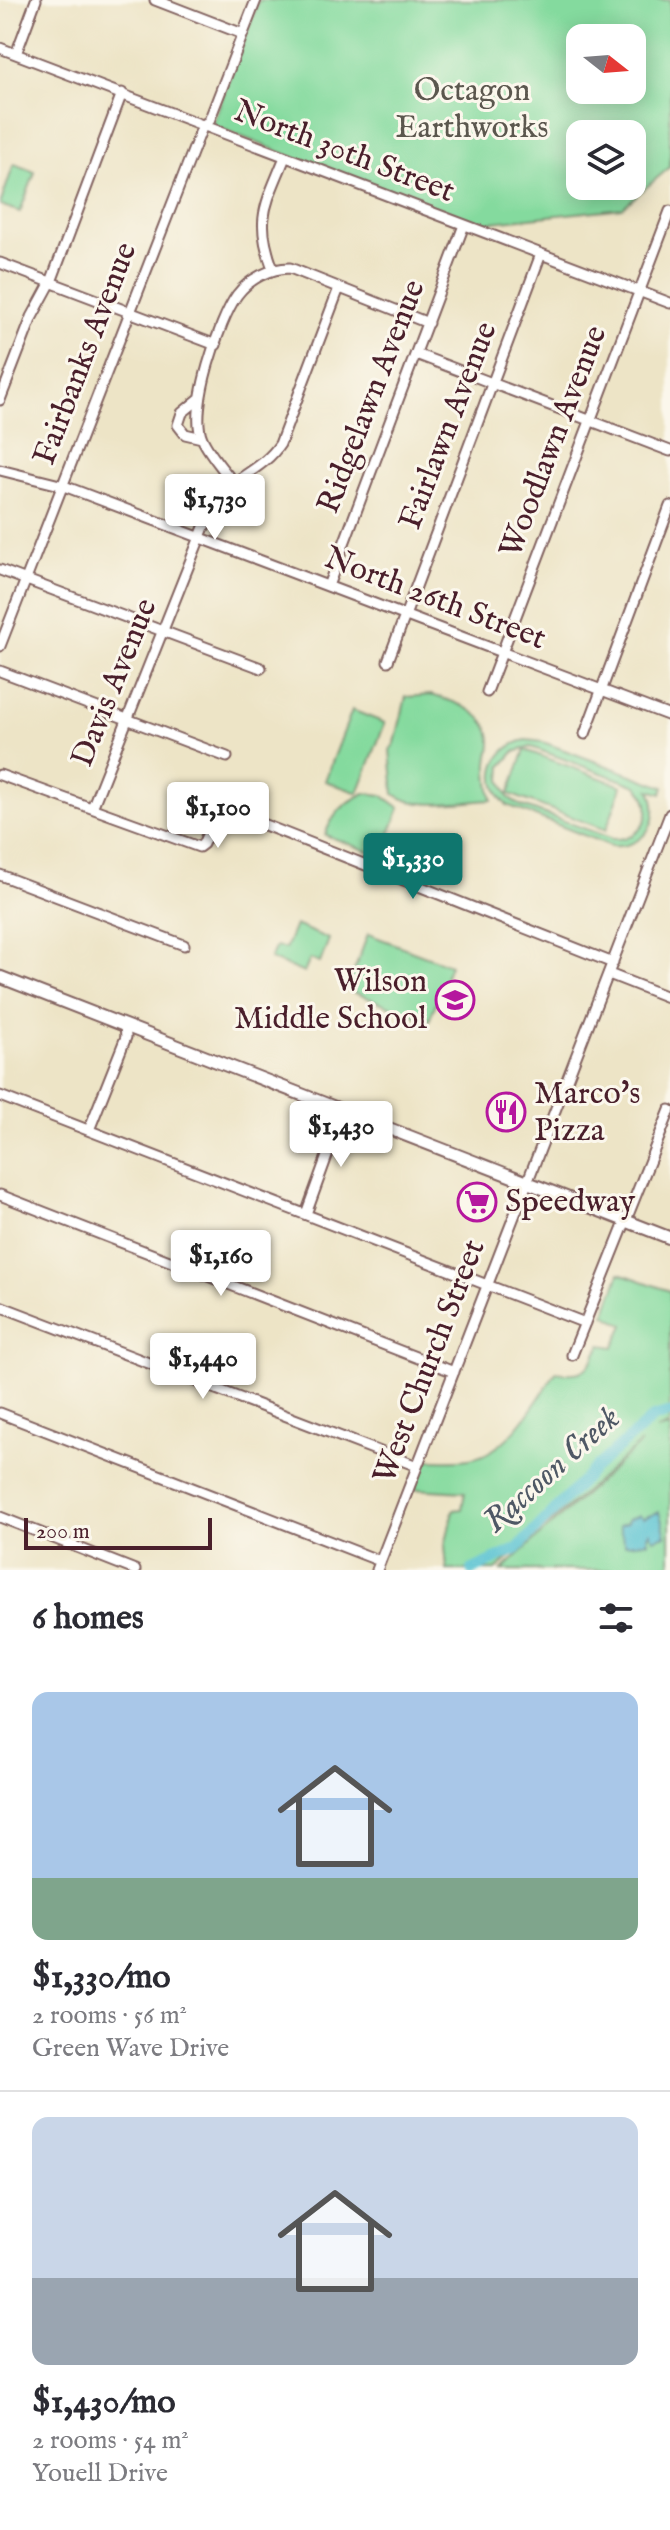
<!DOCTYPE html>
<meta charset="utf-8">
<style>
body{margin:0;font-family:"IM FELL English",serif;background:#f2f2f3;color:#2b2b33;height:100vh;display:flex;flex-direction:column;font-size:30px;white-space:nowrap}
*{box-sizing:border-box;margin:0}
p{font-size:26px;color:#7c7c81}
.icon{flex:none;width:44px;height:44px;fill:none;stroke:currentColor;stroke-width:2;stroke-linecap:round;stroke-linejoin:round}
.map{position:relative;height:1570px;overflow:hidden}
.panel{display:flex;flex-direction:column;background:#fff;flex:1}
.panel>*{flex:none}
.needle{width:52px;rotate:107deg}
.fabs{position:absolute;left:566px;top:24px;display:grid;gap:16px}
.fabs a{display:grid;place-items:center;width:80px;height:80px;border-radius:16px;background:#fff;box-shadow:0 4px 20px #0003;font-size:40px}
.scale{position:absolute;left:24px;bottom:20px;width:188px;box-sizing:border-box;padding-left:8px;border:4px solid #4a1f2b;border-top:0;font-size:22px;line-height:28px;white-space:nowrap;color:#4a1f2b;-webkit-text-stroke:6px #fbf7ec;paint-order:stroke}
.price{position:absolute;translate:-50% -68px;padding:0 18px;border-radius:8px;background:#fff;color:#222;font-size:26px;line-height:52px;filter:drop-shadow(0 2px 4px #0008)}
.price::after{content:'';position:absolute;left:50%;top:48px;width:24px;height:18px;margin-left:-12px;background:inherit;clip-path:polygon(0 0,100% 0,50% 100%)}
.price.selected{background:#0f766e;color:#fff}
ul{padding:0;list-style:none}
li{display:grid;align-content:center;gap:16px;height:424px;padding:0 32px}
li+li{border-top:2px solid #e1e1e2}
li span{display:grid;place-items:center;height:248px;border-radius:16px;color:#555}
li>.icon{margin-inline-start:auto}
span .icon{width:144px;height:144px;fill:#fffc;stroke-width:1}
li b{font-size:34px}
h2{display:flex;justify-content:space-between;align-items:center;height:96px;padding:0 32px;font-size:34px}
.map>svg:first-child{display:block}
.green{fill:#84da9e;stroke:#677c64;stroke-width:2;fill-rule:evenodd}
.water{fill:#57c2d1;stroke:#50707e;stroke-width:2}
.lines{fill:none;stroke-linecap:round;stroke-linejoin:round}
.river{stroke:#57c2d1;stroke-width:11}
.minor-casing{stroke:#836461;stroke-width:13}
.major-casing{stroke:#836461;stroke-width:15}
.minor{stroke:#fff;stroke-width:9}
.major{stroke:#fff;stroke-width:11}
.labels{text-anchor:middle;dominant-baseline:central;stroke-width:6;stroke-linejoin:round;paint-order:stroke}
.park-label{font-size:32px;fill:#5b574e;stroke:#fbf7ec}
.street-label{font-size:32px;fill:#4a1f2b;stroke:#fbf7ec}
.poi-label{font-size:32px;fill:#4a1f2b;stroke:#fbf7ec;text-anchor:start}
.water-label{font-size:34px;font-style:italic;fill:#4f5865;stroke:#fbf7ec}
</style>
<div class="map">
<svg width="670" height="1570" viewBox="0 0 670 1570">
<rect width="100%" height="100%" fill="#fbf7ec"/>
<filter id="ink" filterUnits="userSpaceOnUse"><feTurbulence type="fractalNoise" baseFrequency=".0125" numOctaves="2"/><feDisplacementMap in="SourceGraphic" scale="16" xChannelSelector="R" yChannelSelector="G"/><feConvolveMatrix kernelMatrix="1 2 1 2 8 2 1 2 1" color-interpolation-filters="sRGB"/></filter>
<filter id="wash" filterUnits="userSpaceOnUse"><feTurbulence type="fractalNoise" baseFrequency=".006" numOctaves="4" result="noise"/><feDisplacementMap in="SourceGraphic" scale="32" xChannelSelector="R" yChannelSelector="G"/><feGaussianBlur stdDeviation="1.8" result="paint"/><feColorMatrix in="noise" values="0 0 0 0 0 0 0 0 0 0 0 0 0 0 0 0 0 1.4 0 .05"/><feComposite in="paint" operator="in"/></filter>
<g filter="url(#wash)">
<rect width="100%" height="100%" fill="#ede4c6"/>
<path class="green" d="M259 0H670V167L622 208 465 225 212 125ZM580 38H632V90H580ZM580 134H632V186H580Z
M14 164 35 172 20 212 0 205Z
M431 695C454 701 492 713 491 743 491 751 487 760 488 768 488 779 490 790 492 800 464 801 417 811 394 794L390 750 395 743 406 697Z
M352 710 385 723 358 793 325 781Z
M526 740 543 742 664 787 662 794 650 790C663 819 645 849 611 846L507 805C483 782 493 747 526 740ZM531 747 637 786C659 808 644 841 613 839L520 805 508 797 501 780 502 766 514 752Z
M525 750 622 786 606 830 509 794Z
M365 793 382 795 400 808 381 856 325 835C333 813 344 803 365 793Z
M295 925 329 939 320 963 310 959 304 973 270 959 276 946 285 949Z
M368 934 450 965 429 1021 347 990Z
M620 1273 670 1291V1424L656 1430 670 1427V1570H502L641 1443 496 1570H447L445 1546 453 1510 462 1509 465 1492 414 1489 425 1460C439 1460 455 1461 469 1459 508 1454 536 1402 556 1372 586 1377 588 1369 601 1345L614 1347 624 1325 605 1314Z"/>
<path class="water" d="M659 1512 666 1535 653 1539 650 1532 647 1538 648 1542 625 1544 619 1526 627 1523 628 1519 639 1515 643 1518Z"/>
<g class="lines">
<path class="river" d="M472 1570 517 1549 595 1468 654 1417 670 1413"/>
</g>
</g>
<g filter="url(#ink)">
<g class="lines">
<defs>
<path id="minor" d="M155 0 243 34
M0 48 670 303
M16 54 36 0
M0 263 216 345
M273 269C254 218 266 205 285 157
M416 354 670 451
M199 399 182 413 178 425 185 434 202 438
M0 400 32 317 51 282 122 93
M0 470 64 486 670 716
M235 485C224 470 209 454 202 438 189 410 219 320 237 295 249 279 270 268 290 268L428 323
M0 570 261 668
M328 586 464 225
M0 646 203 125 209 121 256 0
M388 661 541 254
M0 671 227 757
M487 692 670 211
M585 734 670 506
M0 775 199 847 203 844 216 815 221 809 227 810 613 963
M92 808 214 502C232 478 263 470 280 444L339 288
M0 875 184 945
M609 974 670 998
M0 1096 585 1323
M89 1130 126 1037 125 1026
M0 1195 454 1372
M306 1214 343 1112
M0 1306 417 1466
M572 1355 670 1110
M0 1413 380 1561
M0 1517 135 1570
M377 1570 670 814"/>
<path id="major" d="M0 977 670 1238"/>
</defs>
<use href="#minor" class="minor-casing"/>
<use href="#major" class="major-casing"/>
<use href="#minor" class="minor"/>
<use href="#major" class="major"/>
</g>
</g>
<defs>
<symbol id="school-ring" viewBox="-11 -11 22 22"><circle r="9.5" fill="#fbf7ec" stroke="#b5179e" stroke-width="1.5"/><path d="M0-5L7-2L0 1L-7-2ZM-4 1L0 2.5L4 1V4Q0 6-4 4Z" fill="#b5179e"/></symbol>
<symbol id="restaurant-ring" viewBox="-11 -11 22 22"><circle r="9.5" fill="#fbf7ec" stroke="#b5179e" stroke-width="1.5"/><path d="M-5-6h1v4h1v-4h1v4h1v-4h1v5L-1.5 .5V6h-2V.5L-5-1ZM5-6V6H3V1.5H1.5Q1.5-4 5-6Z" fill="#b5179e"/></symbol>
<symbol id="supermarket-ring" viewBox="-11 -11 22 22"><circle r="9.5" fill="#fbf7ec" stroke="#b5179e" stroke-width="1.5"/><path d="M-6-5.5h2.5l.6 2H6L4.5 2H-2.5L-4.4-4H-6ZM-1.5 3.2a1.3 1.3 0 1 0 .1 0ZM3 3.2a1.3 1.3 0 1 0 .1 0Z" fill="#b5179e"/></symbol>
</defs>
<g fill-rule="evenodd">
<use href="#school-ring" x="433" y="978" width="44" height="44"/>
<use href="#restaurant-ring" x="484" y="1090" width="44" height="44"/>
<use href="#supermarket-ring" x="455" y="1180" width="44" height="44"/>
</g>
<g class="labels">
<g class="park-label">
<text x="472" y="91">Octagon<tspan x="472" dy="37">Earthworks</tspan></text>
</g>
<g class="street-label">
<text transform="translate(344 152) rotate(21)">North 30th Street</text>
<text transform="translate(86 354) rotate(-69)">Fairbanks Avenue</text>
<text transform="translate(372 397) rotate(-69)">Ridgelawn Avenue</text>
<text transform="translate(449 426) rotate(-69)">Fairlawn Avenue</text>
<text transform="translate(554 442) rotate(-69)">Woodlawn Avenue</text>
<text transform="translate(435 599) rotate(21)">North 26th Street</text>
<text transform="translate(115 683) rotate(-68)">Davis Avenue</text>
<text transform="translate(430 1362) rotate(-69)">West Church Street</text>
</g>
<g class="poi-label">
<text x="427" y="982" text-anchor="end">Wilson<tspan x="427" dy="37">Middle School</tspan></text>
<text x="534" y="1094">Marco's<tspan x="534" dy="37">Pizza</tspan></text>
<text x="505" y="1202">Speedway</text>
</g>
<g class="water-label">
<text transform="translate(552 1470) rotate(-42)">Raccoon Creek</text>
</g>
</g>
</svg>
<div class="fabs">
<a><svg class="needle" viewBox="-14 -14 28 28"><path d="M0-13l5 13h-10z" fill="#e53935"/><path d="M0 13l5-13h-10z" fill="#7c7c81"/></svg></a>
<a><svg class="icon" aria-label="layers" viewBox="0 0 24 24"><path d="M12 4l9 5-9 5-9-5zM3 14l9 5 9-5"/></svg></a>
</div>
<div class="scale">200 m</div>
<b class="price" style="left:215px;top:542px">$1,730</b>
<b class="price" style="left:218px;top:850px">$1,100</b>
<b class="price selected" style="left:413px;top:901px">$1,330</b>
<b class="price" style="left:341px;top:1169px">$1,430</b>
<b class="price" style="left:221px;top:1298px">$1,160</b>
<b class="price" style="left:203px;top:1401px">$1,440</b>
</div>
<section class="panel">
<h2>6 homes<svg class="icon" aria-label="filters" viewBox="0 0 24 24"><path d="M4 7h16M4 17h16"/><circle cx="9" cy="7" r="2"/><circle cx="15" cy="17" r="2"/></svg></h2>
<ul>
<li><span style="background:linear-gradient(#a9c7e8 75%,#7fa58c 0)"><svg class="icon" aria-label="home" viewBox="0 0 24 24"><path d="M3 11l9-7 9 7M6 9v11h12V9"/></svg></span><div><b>$1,330/mo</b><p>2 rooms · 56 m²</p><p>Green Wave Drive</p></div></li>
<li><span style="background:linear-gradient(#c9d6e8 65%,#9aa5b1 0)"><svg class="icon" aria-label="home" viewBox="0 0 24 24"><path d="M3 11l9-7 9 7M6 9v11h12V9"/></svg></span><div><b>$1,430/mo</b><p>2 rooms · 54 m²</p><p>Youell Drive</p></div></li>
</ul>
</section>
